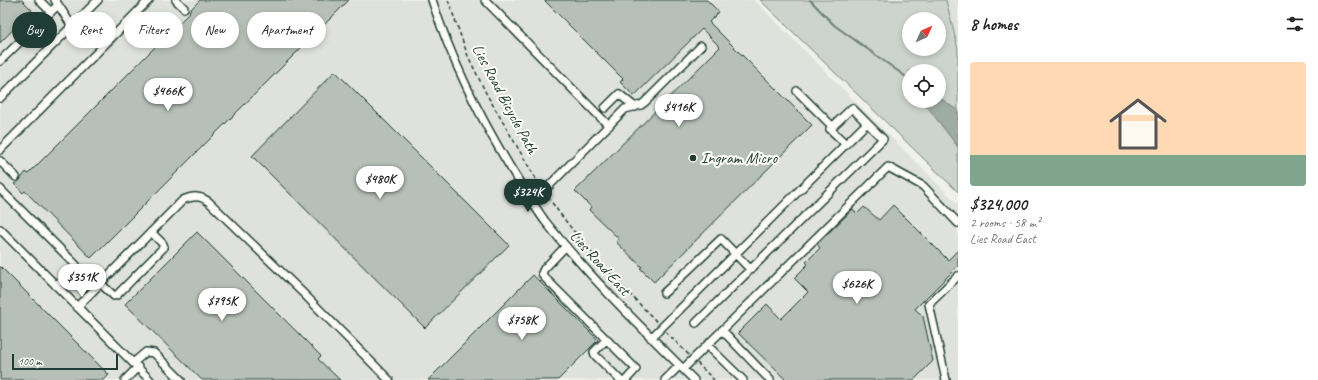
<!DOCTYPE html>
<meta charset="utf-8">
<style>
body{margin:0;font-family:Caveat,sans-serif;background:#f2f2f2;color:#222;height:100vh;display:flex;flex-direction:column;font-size:15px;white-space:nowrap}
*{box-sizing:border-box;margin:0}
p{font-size:13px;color:#767676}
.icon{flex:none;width:22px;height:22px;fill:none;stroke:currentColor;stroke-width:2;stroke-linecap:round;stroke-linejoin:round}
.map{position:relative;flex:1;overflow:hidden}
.drawer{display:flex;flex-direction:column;background:#fff;width:360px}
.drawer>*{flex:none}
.banner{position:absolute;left:12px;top:12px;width:380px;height:36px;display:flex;gap:8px}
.needle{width:26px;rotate:45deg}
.tools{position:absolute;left:902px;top:12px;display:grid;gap:8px}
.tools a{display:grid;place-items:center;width:44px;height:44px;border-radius:50%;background:#fff;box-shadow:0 2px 6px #0003;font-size:20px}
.scale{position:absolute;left:12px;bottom:10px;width:106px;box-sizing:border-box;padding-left:4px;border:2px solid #1f3d34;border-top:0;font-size:11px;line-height:14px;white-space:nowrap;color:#1f3d34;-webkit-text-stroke:3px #fdfcf7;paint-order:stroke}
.price{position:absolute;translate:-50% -34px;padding:0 9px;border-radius:14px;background:#fff;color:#222;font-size:13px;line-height:26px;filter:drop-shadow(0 1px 2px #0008)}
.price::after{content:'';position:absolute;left:50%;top:24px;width:12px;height:9px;margin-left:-6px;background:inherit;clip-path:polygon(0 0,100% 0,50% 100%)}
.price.current{background:#1f3d34;color:#fff}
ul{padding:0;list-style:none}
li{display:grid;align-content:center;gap:8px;height:212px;padding:0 12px}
li span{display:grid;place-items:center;height:124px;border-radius:4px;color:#555}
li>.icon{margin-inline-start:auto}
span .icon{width:72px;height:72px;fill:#fffc;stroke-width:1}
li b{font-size:17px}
h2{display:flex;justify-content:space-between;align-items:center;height:48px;padding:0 12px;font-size:17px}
.pill{padding:0 14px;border-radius:18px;background:#fff;box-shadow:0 2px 6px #0003;font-size:14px;line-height:36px}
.pill.current{background:#1f3d34;color:#fff}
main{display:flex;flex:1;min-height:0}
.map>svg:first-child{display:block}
.built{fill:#dfe2dc}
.green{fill:#cdd3cd;stroke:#768880;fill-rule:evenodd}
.water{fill:#9faca4;stroke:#6c8077}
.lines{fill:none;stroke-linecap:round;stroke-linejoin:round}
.stream{stroke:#6c8077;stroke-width:2}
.building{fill:#b6bfb8;stroke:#1f3d34}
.minor-casing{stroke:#1f3d34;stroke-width:10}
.path{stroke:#1f3d34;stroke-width:1.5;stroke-dasharray:4 3;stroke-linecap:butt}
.minor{stroke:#fdfcf7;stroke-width:7}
.poi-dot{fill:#1f3d34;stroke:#fdfcf7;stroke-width:1.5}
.labels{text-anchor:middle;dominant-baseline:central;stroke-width:4;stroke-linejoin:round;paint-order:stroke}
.street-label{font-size:16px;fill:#1f3d34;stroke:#fdfcf7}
.poi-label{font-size:16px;fill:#1f3d34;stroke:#fdfcf7;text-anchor:start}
</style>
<main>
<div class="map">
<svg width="958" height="380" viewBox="0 0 958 380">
<rect width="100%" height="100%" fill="#f0f1eb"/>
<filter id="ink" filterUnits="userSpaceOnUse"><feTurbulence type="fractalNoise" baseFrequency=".025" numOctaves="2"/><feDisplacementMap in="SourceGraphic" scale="8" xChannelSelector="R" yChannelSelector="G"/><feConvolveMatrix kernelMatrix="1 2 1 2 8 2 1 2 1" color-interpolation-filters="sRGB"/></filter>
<g filter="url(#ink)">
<path class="built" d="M0 0H754L958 204V380H0Z
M946 0H958V49L948 12Z"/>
<path class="green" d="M760 0H946L958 49V192ZM909 19H939V49H909ZM909 71H939V101H909Z"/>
<path class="water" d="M939 97 958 111V147L923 101H939Z"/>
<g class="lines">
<path class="stream" d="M810 0 834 25 909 79"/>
</g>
<path class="building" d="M0 0H22L32 10 0 43Z
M200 0H349L91 258 25 191 23 193 14 184 19 181 26 172 28 174 190 12 189 11Z
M544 0H707L719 12 709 22 812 125 654 282 640 268 642 267 616 242 619 239 589 210 591 207 575 191 720 47 702 29 634 96 620 82 623 79Z
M335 71 509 245 425 328 252 156Z
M893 205 948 260 958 250V266L915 309 923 316 933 361 914 380H786L738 333 767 304 781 319 808 292 794 278 808 264 806 262 820 248 817 244 853 209 857 214 864 207 879 220Z
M197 232 321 356 318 359 340 380H202L125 304Z
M0 266 109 375 104 380H0Z
M533 275 598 340 558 380H428Z"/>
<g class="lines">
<defs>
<path id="minor" d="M39 0 51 12
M55 0 72 26
M176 0 184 8
M432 0C453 65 484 126 520 183 528 195 536 209 545 221 590 278 642 328 694 380
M485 0 609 126
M0 61 58 5
M797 91 833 127
M0 98 98 0
M605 108 619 94 635 107
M846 144 830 129 852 108 867 123
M0 150 149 0
M0 161 16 177
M0 189 76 265 56 286
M533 202 625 109 641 105 645 102 701 46
M0 229 150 380
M566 246 544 269 542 273 544 277 636 369 626 380
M100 283 114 296 117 295 164 247 163 244 151 232
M664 293 721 239 750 269
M77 307 183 200C193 196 200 195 209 202L304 294 389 380
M722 330 770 380
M651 338 867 123 883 139 696 323
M607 339 594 352 595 355 620 380
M707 345 743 380
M133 363 146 352 154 353 181 380
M683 369 888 167 923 186 958 223
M125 380 138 367
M665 380 679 366
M946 380 929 304 958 276"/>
</defs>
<use href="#minor" class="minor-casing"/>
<path class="path" d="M448 0 468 56 486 93 540 186
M548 197C580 243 618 282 657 322
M666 332 689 355
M697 363 714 380"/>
<use href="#minor" class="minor"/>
</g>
</g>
<circle class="poi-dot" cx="693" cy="158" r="4"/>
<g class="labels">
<g class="street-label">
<text transform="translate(505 99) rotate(62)">Lies Road Bicycle Path</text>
<text transform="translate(600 263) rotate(48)">Lies Road East</text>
</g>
<g class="poi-label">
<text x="701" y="158">Ingram Micro</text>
</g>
</g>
</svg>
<div class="tools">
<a><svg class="needle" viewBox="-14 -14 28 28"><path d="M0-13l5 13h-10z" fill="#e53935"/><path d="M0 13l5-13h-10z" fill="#767676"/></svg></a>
<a><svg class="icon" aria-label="locate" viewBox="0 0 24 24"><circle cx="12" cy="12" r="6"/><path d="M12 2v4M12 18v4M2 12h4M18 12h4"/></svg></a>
</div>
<div class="scale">100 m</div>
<b class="price" style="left:168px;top:112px">$466K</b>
<b class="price" style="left:679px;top:128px">$416K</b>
<b class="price" style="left:380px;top:200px">$480K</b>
<b class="price current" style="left:528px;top:213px">$324K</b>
<b class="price" style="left:82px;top:298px">$351K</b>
<b class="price" style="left:857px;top:305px">$626K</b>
<b class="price" style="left:222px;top:322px">$795K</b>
<b class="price" style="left:522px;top:341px">$758K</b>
<div class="banner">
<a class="pill current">Buy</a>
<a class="pill">Rent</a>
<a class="pill">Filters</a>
<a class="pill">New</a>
<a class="pill">Apartment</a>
</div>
</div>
<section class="drawer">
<h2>8 homes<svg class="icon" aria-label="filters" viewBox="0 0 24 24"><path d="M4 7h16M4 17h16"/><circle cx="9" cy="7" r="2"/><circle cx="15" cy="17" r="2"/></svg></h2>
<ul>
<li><span style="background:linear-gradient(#ffd9b3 75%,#7fa58c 0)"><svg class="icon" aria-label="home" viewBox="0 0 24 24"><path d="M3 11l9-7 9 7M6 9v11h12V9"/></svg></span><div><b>$324,000</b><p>2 rooms · 58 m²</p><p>Lies Road East</p></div></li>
</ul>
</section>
</main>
